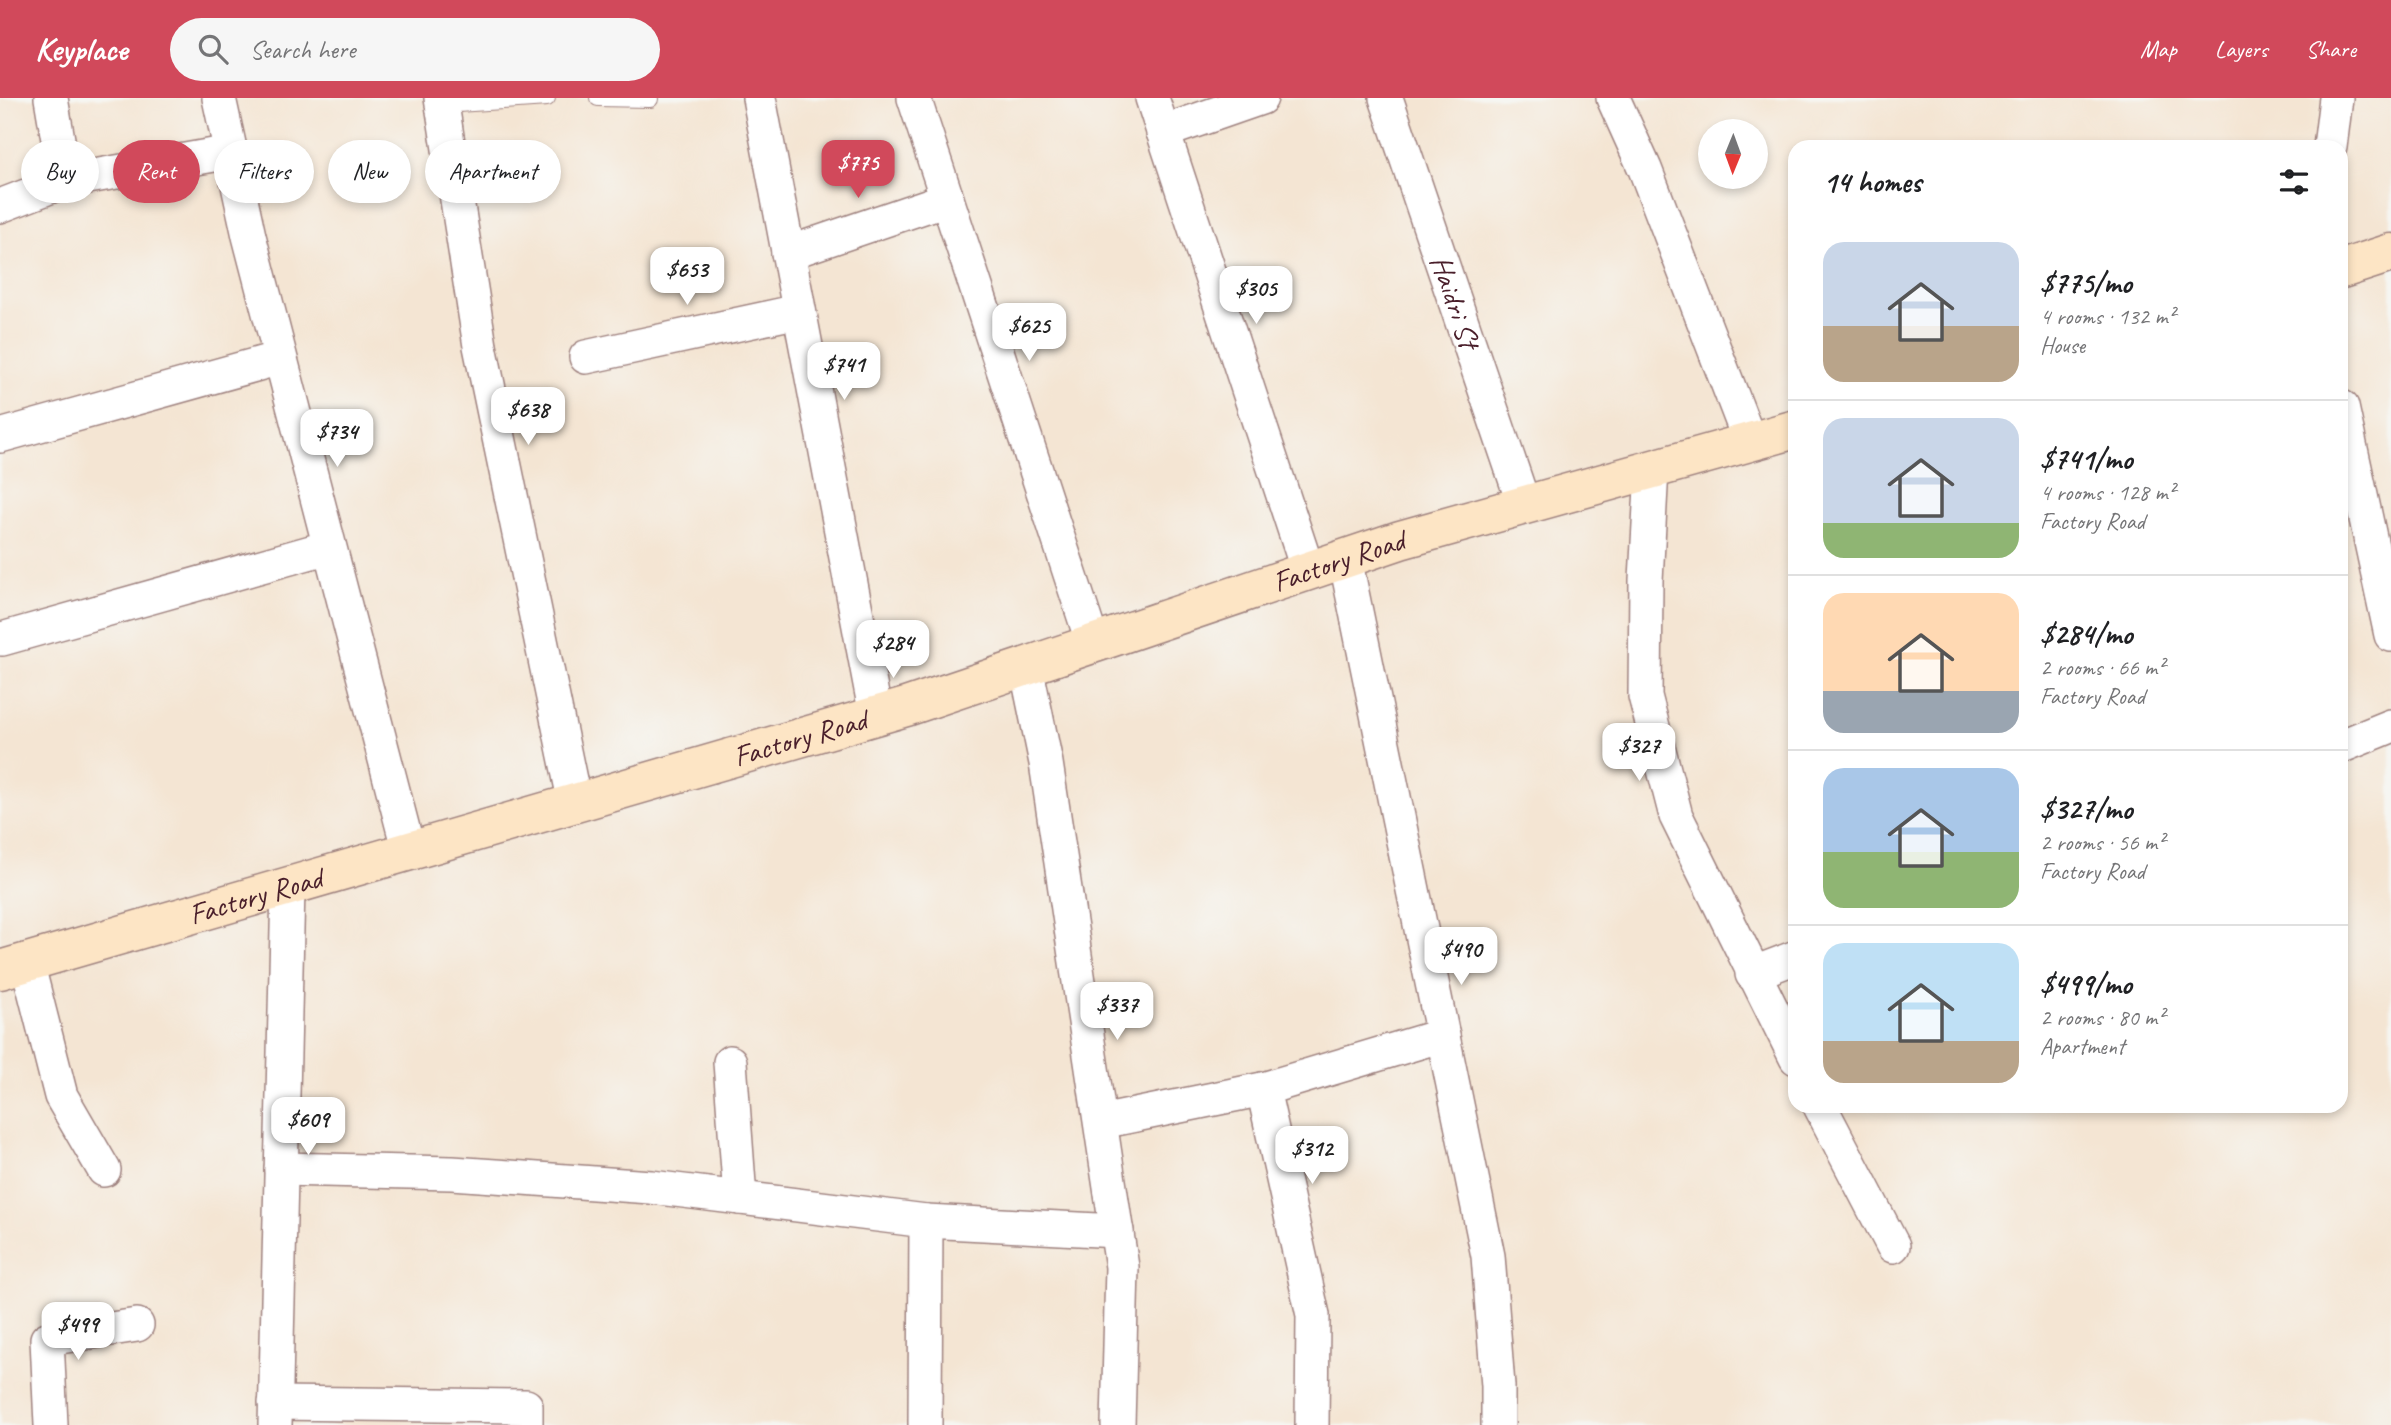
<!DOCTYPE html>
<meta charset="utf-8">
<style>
body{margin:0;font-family:Caveat,sans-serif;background:#f6f6f6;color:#202124;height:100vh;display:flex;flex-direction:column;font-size:26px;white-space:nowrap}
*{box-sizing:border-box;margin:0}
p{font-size:23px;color:#757577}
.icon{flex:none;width:38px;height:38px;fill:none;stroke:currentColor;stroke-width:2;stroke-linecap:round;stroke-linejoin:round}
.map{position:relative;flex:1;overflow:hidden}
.panel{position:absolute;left:1788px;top:42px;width:560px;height:973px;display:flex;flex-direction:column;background:#fff;border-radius:21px;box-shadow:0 4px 10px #0003}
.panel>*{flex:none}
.banner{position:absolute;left:21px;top:42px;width:665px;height:63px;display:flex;gap:14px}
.needle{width:46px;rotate:181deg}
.buttons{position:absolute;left:1698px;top:21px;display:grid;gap:14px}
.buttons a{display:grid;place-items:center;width:70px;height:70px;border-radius:50%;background:#fff;box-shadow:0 4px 10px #0003;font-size:35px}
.price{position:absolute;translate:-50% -60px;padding:0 16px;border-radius:14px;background:#fff;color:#222;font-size:23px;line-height:46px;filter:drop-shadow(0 2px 4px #0008)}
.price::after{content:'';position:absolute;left:50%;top:42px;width:21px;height:16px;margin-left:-10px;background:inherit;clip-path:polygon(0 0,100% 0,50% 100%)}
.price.current{background:#d1495b;color:#fff}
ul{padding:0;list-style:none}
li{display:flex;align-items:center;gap:21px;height:175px;padding:0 35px}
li+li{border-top:2px solid #e0e0e0}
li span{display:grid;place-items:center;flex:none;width:196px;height:140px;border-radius:21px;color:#555}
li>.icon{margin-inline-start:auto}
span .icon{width:84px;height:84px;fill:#fffc;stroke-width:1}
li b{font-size:30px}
h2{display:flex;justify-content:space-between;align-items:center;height:84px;padding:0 35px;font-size:30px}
.tag{padding:0 24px;border-radius:32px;background:#fff;box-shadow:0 4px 10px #0003;font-size:24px;line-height:63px}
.tag.current{background:#d1495b;color:#fff}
header{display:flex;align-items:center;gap:42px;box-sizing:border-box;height:98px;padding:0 35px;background:#d1495b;color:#fff}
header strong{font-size:33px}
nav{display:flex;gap:38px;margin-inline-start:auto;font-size:24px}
.search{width:490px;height:63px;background:#f6f6f6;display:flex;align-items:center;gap:18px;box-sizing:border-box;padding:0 24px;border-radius:38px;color:#757577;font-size:26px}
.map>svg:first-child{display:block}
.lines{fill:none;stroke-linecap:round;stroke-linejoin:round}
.lane-casing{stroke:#9f827f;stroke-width:18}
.street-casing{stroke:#9f827f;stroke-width:36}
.secondary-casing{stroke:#9f827f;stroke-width:41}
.lane{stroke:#fff;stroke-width:16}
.street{stroke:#fff;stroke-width:33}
.secondary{stroke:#fde5c5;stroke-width:38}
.labels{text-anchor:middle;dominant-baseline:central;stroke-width:6;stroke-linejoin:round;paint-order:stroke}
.street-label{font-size:30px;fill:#4a1f2b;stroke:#f6f6f2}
</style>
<header>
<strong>Keyplace</strong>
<div class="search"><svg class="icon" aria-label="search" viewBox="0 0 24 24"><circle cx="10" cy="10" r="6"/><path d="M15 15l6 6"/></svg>Search here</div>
<nav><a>Map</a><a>Layers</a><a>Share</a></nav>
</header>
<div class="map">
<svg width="2391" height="1327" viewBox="0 0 2391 1327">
<rect width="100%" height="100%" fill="#f6f6f2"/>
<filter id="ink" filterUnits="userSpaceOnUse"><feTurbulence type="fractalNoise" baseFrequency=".0143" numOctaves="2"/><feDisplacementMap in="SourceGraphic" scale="14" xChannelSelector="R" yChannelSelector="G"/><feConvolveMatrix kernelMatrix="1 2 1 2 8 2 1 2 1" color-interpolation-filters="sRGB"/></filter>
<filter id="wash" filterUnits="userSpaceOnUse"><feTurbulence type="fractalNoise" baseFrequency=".00686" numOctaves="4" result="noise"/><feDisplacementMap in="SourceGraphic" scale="28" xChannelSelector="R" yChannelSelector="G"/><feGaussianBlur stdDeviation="1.57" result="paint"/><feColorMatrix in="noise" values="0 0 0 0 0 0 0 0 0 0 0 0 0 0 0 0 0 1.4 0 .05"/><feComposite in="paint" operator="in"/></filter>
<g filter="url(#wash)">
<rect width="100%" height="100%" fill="#f4e5d3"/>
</g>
<g filter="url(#ink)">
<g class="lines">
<defs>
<path id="lane" d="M598 0 650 1
M442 7 547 0"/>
<g id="street">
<path d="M51 0 65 83"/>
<path d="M219 0 249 138 409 754"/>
<path d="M441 0 480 248 575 706"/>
<path d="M759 0 876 618"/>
<path d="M914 0 1093 546"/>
<path d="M1152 0 1308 473"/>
<path id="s1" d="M1386 0 1524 407"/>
<path d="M1613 0 1645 71 1750 344"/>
<path d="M1163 34 1261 0"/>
<path d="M2330 49 2336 0"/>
<path d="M0 108 65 83 231 54"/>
<path d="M788 155 947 101"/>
<path d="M586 259 799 213"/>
<path d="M2342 309 2391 537"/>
<path d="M0 338 280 260"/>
<path d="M1652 371 1646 482 1645 598 1676 718 1796 960"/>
<path d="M1345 460 1488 1158 1498 1288V1327"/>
<path d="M2 541 329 449"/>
<path d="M1026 568 1046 665 1122 1169 1118 1327"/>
<path d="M2342 648 2391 628"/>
<path d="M27 864 61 998 104 1072"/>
<path d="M1752 876 1796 859"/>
<path d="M730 964 740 1100"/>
<path d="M1820 1008 1893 1148"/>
<path d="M1101 1024 1263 991"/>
<path d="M281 1071 452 1075 651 1089 926 1123 925 1327"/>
<path d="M926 1123 1117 1133"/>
<path d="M275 1305 526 1308V1327"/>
<path d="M51 1327 47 1241 137 1227"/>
<path d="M275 1327 288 790"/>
<path d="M1312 1327 1313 1217 1263 991 1443 937"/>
</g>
<g id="secondary">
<path d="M2342 171 2391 155"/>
<path id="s2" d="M0 872 906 609 1400 442 1796 331"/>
</g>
</defs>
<use href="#lane" class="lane-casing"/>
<use href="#street" class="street-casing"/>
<use href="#secondary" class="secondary-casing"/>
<use href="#lane" class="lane"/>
<use href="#street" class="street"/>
<use href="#secondary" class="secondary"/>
</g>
</g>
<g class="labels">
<g class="street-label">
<text stroke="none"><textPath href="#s1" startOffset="215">Haidri St</textPath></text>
<text stroke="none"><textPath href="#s2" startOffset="1400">Factory Road</textPath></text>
<text stroke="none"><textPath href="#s2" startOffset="833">Factory Road</textPath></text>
<text stroke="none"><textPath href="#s2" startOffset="266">Factory Road</textPath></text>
</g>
</g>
</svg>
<div class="buttons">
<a><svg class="needle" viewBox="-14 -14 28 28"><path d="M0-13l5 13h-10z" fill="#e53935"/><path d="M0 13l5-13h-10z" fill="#757577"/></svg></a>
</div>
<b class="price current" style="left:858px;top:102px">$775</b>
<b class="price" style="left:687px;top:209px">$653</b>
<b class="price" style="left:1256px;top:228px">$305</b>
<b class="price" style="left:1029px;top:265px">$625</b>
<b class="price" style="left:844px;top:304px">$741</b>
<b class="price" style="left:528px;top:349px">$638</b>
<b class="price" style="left:337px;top:371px">$734</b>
<b class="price" style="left:893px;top:582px">$284</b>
<b class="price" style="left:1639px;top:685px">$327</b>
<b class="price" style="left:1461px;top:889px">$490</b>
<b class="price" style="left:1117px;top:944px">$337</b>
<b class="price" style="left:308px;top:1059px">$609</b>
<b class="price" style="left:1312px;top:1088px">$312</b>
<b class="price" style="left:78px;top:1264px">$499</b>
<div class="banner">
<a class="tag">Buy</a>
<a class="tag current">Rent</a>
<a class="tag">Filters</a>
<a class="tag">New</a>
<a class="tag">Apartment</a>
</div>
<section class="panel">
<h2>14 homes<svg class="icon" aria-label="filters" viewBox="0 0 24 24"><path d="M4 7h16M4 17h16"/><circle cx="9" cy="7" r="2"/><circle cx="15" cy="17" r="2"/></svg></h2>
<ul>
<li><span style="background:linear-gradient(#c9d6e8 60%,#b9a48a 0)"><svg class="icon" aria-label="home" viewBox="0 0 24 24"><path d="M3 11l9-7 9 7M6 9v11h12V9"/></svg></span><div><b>$775/mo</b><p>4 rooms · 132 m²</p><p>House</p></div></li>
<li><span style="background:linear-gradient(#c9d6e8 75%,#8fb573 0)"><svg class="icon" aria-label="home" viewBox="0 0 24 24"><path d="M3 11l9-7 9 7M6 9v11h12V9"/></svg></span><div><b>$741/mo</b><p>4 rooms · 128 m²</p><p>Factory Road</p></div></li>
<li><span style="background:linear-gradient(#ffd9b3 70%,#9aa5b1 0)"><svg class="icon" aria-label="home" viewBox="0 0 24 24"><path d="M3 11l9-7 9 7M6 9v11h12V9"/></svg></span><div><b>$284/mo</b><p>2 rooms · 66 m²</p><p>Factory Road</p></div></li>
<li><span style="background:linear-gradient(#a9c7e8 60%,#8fb573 0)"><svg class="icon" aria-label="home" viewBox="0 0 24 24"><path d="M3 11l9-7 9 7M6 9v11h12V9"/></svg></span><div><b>$327/mo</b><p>2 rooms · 56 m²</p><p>Factory Road</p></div></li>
<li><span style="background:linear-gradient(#bfe0f5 70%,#b9a48a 0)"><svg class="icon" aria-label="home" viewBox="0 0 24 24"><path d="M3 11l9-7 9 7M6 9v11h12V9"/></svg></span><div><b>$499/mo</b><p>2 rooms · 80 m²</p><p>Apartment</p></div></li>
</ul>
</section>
</div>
